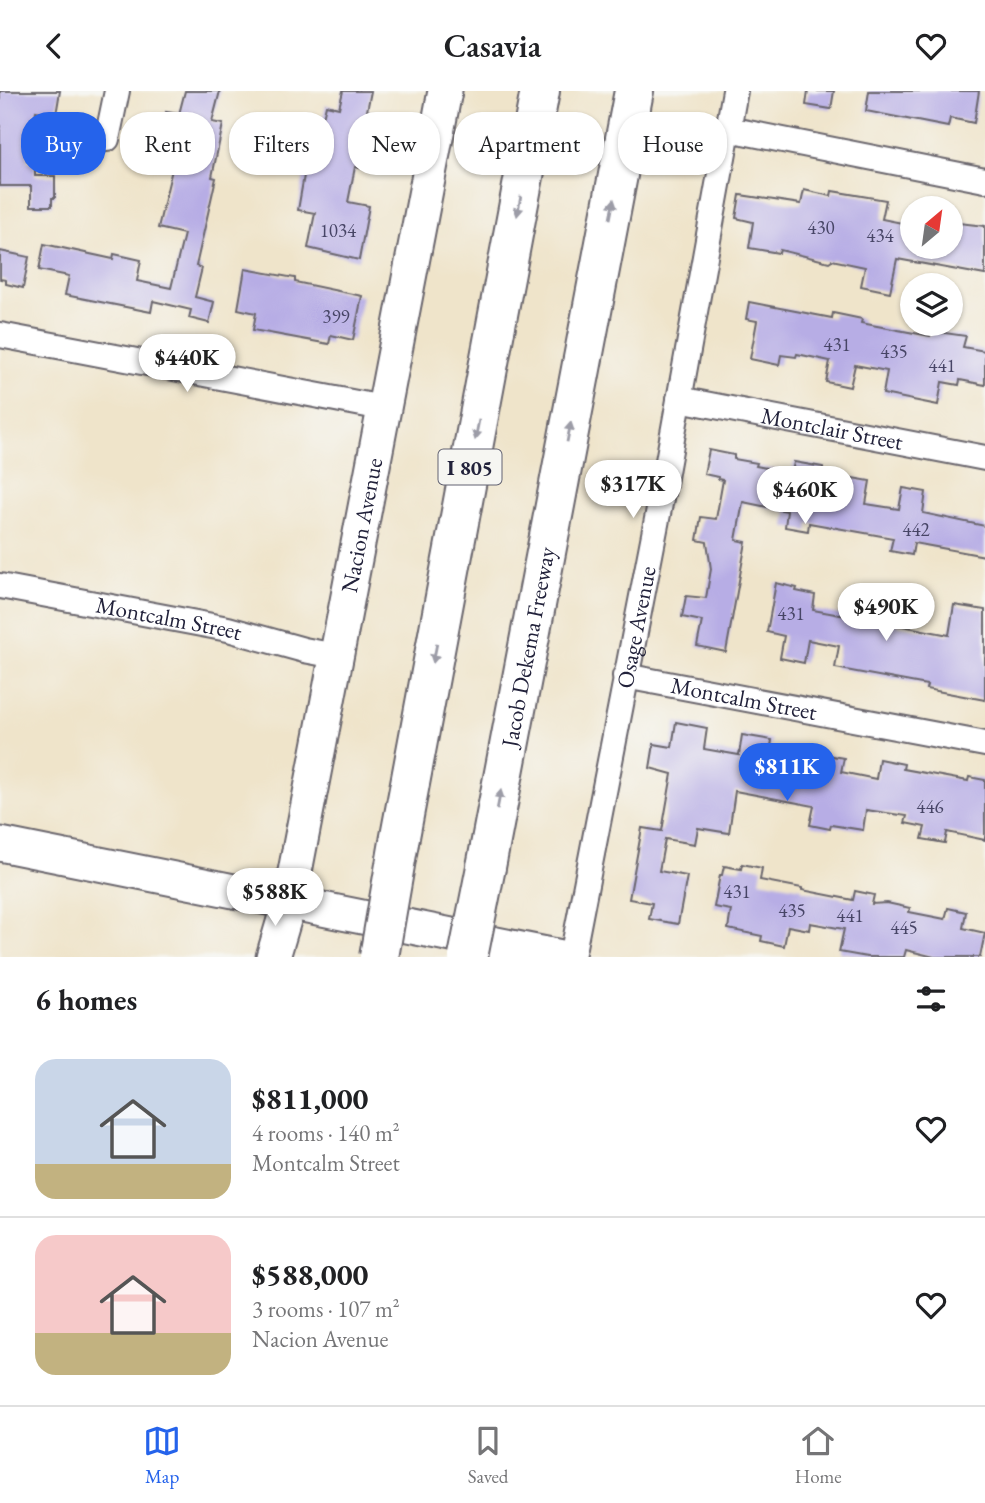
<!DOCTYPE html>
<meta charset="utf-8">
<style>
body{margin:0;font-family:"EB Garamond",serif;background:#f2f2f2;color:#202124;height:100vh;display:flex;flex-direction:column;font-size:26px;white-space:nowrap}
*{box-sizing:border-box;margin:0}
p{font-size:23px;color:#757577}
.icon{flex:none;width:38px;height:38px;fill:none;stroke:currentColor;stroke-width:2;stroke-linecap:round;stroke-linejoin:round}
.map{position:relative;height:866px;overflow:hidden}
.details{display:flex;flex-direction:column;background:#fff;flex:1}
.details>*{flex:none}
.hud{position:absolute;left:21px;top:21px;width:943px;height:63px;display:flex;gap:14px}
.needle{width:46px;rotate:29deg}
.buttons{position:absolute;left:900px;top:105px;display:grid;gap:14px}
.buttons a{display:grid;place-items:center;width:63px;height:63px;border-radius:50%;background:#fff;box-shadow:0 2px 5px #0004;font-size:35px}
.price{position:absolute;translate:-50% -60px;padding:0 16px;border-radius:24px;background:#fff;color:#222;font-size:23px;line-height:46px;filter:drop-shadow(0 2px 4px #0008)}
.price::after{content:'';position:absolute;left:50%;top:42px;width:21px;height:16px;margin-left:-10px;background:inherit;clip-path:polygon(0 0,100% 0,50% 100%)}
.price.selected{background:#2563eb;color:#fff}
ul{padding:0;list-style:none}
li{display:flex;align-items:center;gap:21px;height:175px;padding:0 35px}
li+li{border-top:2px solid #e0e0e0}
li span{display:grid;place-items:center;flex:none;width:196px;height:140px;border-radius:21px;color:#555}
li>.icon{margin-inline-start:auto}
span .icon{width:84px;height:84px;fill:#fffc;stroke-width:1}
li b{font-size:30px}
h2{display:flex;justify-content:space-between;align-items:center;height:84px;padding:0 35px;font-size:30px}
.pill{padding:0 24px;border-radius:28px;background:#fff;box-shadow:0 2px 5px #0004;font-size:24px;line-height:63px}
.pill.selected{background:#2563eb;color:#fff}
header{display:flex;justify-content:space-between;align-items:center;height:91px;padding:0 35px;background:#fff;font-size:32px;font-weight:600}
.menu{display:flex;justify-content:space-around;align-items:center;height:98px;border-top:2px solid #e0e0e0;background:#fff;font-size:19px;color:#757577}
.menu a{display:grid;justify-items:center;gap:4px}
.menu .selected{color:#2563eb}
.map>svg:first-child{display:block}
.building{fill:#b7ade5}
.lines{fill:none;stroke-linecap:round;stroke-linejoin:round}
.street-casing{stroke:#6a666d;stroke-width:28}
.secondary-casing{stroke:#6a666d;stroke-width:37}
.highway-casing{stroke:#6a666d;stroke-width:42}
.street{stroke:#fff;stroke-width:24}
.secondary{stroke:#fff;stroke-width:33}
.highway{stroke:#fff;stroke-width:38}
.highway-bridge-casing{stroke:#6a666d;stroke-width:42;stroke-linecap:butt}
.highway-bridge{stroke:#fff;stroke-width:38}
.oneway{fill:#9c9ca7}
.labels{text-anchor:middle;dominant-baseline:central;stroke-width:7;stroke-linejoin:round;paint-order:stroke}
.number-label{font-size:19px;fill:#474566}
.shield{fill:#f6f6f2;stroke:#626272;stroke-width:2}
.shield-label{font-size:21px;font-weight:bold;fill:#22223b}
.street-label{font-size:23px;fill:#22223b;stroke:#f6f6f2}
</style>
<header><svg class="icon" aria-label="back" viewBox="0 0 24 24"><path d="M15 5l-7 7 7 7"/></svg>Casavia<svg class="icon" aria-label="heart" viewBox="0 0 24 24"><path d="M12 20l-8-8c-3-5 5-10 8-4 3-6 11-1 8 4z"/></svg></header>
<div class="map">
<svg width="985" height="866" viewBox="0 0 985 866">
<rect width="100%" height="100%" fill="#f6f6f2"/>
<filter id="ink" filterUnits="userSpaceOnUse"><feTurbulence type="fractalNoise" baseFrequency=".0143" numOctaves="2"/><feDisplacementMap in="SourceGraphic" scale="14" xChannelSelector="R" yChannelSelector="G"/><feConvolveMatrix kernelMatrix="1 2 1 2 8 2 1 2 1" color-interpolation-filters="sRGB"/></filter>
<filter id="wash" filterUnits="userSpaceOnUse"><feTurbulence type="fractalNoise" baseFrequency=".00686" numOctaves="4" result="noise"/><feDisplacementMap in="SourceGraphic" scale="28" xChannelSelector="R" yChannelSelector="G"/><feGaussianBlur stdDeviation="1.57" result="paint"/><feColorMatrix in="noise" values="0 0 0 0 0 0 0 0 0 0 0 0 0 0 0 0 0 1.4 0 .05"/><feComposite in="paint" operator="in"/></filter>
<g filter="url(#wash)">
<rect width="100%" height="100%" fill="#efe4ca"/>
<g id="blocks">
<path class="building" d="M0 0H60L56 24 36 20 27 70 35 71V85H55V107H52V115H31V95H0Z
M185 0H220L212 31 223 33 212 86 216 87 196 175 202 177 195 206 214 211 209 232 189 227 191 219 153 210 151 221 65 204 69 185 39 179 44 153 113 168 114 163 141 169 137 190 171 197 184 143 158 137 174 70 167 68 172 43 162 40 166 21 179 23Z
M343 0H371L367 20 388 24 377 81 355 76 348 111 369 115 359 169 308 157 315 122 298 119 310 50 317 52 326 14 339 17Z
M808 0H834L831 18 806 14Z
M869 0H979L974 32 950 27 948 36 866 20Z
M804 99 831 105 832 100 886 109 882 128 912 134V156H950V131L985 135V184L897 168 890 201 861 195 865 176 832 169 829 171 780 159 779 162 749 157 753 131 736 127 740 104 801 113Z
M0 160 29 166 23 197 6 193V189L0 188Z
M245 178 295 187V191L362 205 353 249 331 244 329 253 253 239 256 222 238 218Z
M749 211 832 227 833 222 862 228 861 232 930 245 931 240 966 245 963 256 985 260V294L960 289 959 294 942 291 938 314 883 303 887 280 855 274 850 296 826 291 830 270 797 263 796 266 781 264 779 274 750 268 757 230 746 228Z
M709 359 734 364V368L757 372 756 375 792 382 794 371 823 376V382L870 390 866 413 899 418 903 397 926 401 923 422 985 435V465L914 452 912 464 890 460 893 447 809 432 808 440 785 436 787 420 743 411 736 449 746 451 726 561 697 555 702 530 682 526 686 505 706 507 711 478 707 451 697 449 701 426 716 428 723 389 718 388V386L704 383Z
M776 492 797 497 796 500 815 504 813 519 846 525 849 512 872 516 871 521 899 526 897 534 949 544 954 514 985 519V609L926 598 927 594 835 577 839 555 808 549 804 572 780 567 784 545 767 541Z
M676 631 707 637 704 658 739 664 742 644 772 649 767 682 798 687 799 681 815 685 820 663 844 667 841 681 876 688 879 668 904 673 903 678 968 690 969 686 985 689V749L947 741 945 752 922 748 925 736 905 732 907 725 866 719 863 739 831 734 830 738 810 734 814 715 735 700 729 742 698 737 695 753 665 748 659 780 687 785 678 833 649 828 652 812 629 808 642 737 662 740 672 683 650 677 654 653 672 656Z
M742 773 762 777 760 789 802 797V799L853 809 855 800 874 804 872 813 887 812 910 817 909 821 945 828 948 817 966 821 963 837 985 842 980 866H934L906 859 904 866H867L839 861 844 838 810 832 809 839 788 835 784 855 761 850 762 845 728 838 731 819 714 816 720 784H722L724 775 741 778Z"/>
</g>
</g>
<g filter="url(#ink)">
<use href="#blocks" fill-opacity="0" stroke="#6a666d" stroke-width="2"/>
<g class="lines">
<defs>
<g id="street">
<path d="M728 38 985 89"/>
<path d="M107 48 117 0"/>
<path d="M0 244 383 317"/>
<path id="s1" d="M679 308 985 367"/>
<path id="s2" d="M0 495 228 538 304 559 336 565"/>
<path id="s3" d="M625 585 985 653"/>
<path id="s4" d="M572 866 664 392 735 0"/>
</g>
<g id="secondary">
<path d="M0 753 561 866"/>
<path id="s5" d="M273 866 289 812 445 0"/>
</g>
<g id="highway">
<path d="M399 751 540 0"/>
<path id="s6" d="M486 776 634 0"/>
</g>
</defs>
<use href="#street" class="street-casing"/>
<use href="#secondary" class="secondary-casing"/>
<use href="#highway" class="highway-casing"/>
<use href="#street" class="street"/>
<use href="#secondary" class="secondary"/>
<use href="#highway" class="highway"/>
<defs>
<path id="highway-bridge" d="M379 866 399 751
M468 866 486 776"/>
</defs>
<use href="#highway-bridge" class="highway-bridge-casing"/>
<use href="#highway-bridge" class="highway-bridge"/>
</g>
<defs><path id="oneway-solid" d="M-6-.8H1V-3.2L6.5 0L1 3.2V.8H-6Z" transform="scale(1.75)"/></defs>
<g class="oneway">
<use href="#oneway-solid" transform="translate(519 115) rotate(101)"/>
<use href="#oneway-solid" transform="translate(612 118) rotate(-79)"/>
<use href="#oneway-solid" transform="translate(477 339) rotate(101)"/>
<use href="#oneway-solid" transform="translate(569 341) rotate(-79)"/>
<use href="#oneway-solid" transform="translate(435 562) rotate(101)"/>
<use href="#oneway-solid" transform="translate(499 709) rotate(-79)"/>
</g>
</g>
<g class="labels">
<g class="number-label">
<text x="821" y="136">430</text>
<text x="338" y="139">1034</text>
<text x="880" y="144">434</text>
<text x="336" y="225">399</text>
<text x="837" y="253">431</text>
<text x="894" y="260">435</text>
<text x="942" y="274">441</text>
<text x="916" y="438">442</text>
<text x="791" y="522">431</text>
<text x="930" y="715">446</text>
<text x="737" y="800">431</text>
<text x="792" y="819">435</text>
<text x="850" y="824">441</text>
<text x="904" y="836">445</text>
</g>
<rect class="shield" x="438.5" y="358.5" width="63" height="35" rx="5"/>
<g class="shield-label">
<text x="470" y="376">I 805</text>
</g>
<g class="street-label">
<text stroke="none"><textPath href="#s1" startOffset="156">Montclair Street</textPath></text>
<text stroke="none"><textPath href="#s5" startOffset="441">Nacion Avenue</textPath></text>
<text stroke="none"><textPath href="#s2" startOffset="172">Montcalm Street</textPath></text>
<text stroke="none"><textPath href="#s4" startOffset="336">Osage Avenue</textPath></text>
<text stroke="none"><textPath href="#s6" startOffset="224">Jacob Dekema Freeway</textPath></text>
<text stroke="none"><textPath href="#s3" startOffset="121">Montcalm Street</textPath></text>
</g>
</g>
</svg>
<div class="buttons">
<a><svg class="needle" viewBox="-14 -14 28 28"><path d="M0-13l5 13h-10z" fill="#e53935"/><path d="M0 13l5-13h-10z" fill="#757577"/></svg></a>
<a><svg class="icon" aria-label="layers" viewBox="0 0 24 24"><path d="M12 4l9 5-9 5-9-5zM3 14l9 5 9-5"/></svg></a>
</div>
<b class="price" style="left:187px;top:303px">$440K</b>
<b class="price" style="left:633px;top:429px">$317K</b>
<b class="price" style="left:805px;top:435px">$460K</b>
<b class="price" style="left:886px;top:552px">$490K</b>
<b class="price selected" style="left:787px;top:712px">$811K</b>
<b class="price" style="left:275px;top:837px">$588K</b>
<div class="hud">
<a class="pill selected">Buy</a>
<a class="pill">Rent</a>
<a class="pill">Filters</a>
<a class="pill">New</a>
<a class="pill">Apartment</a>
<a class="pill">House</a>
</div>
</div>
<section class="details">
<h2>6 homes<svg class="icon" aria-label="filters" viewBox="0 0 24 24"><path d="M4 7h16M4 17h16"/><circle cx="9" cy="7" r="2"/><circle cx="15" cy="17" r="2"/></svg></h2>
<ul>
<li><span style="background:linear-gradient(#c9d6e8 75%,#c2b280 0)"><svg class="icon" aria-label="home" viewBox="0 0 24 24"><path d="M3 11l9-7 9 7M6 9v11h12V9"/></svg></span><div><b>$811,000</b><p>4 rooms · 140 m²</p><p>Montcalm Street</p></div><svg class="icon" aria-label="heart" viewBox="0 0 24 24"><path d="M12 20l-8-8c-3-5 5-10 8-4 3-6 11-1 8 4z"/></svg></li>
<li><span style="background:linear-gradient(#f6c9c9 70%,#c2b280 0)"><svg class="icon" aria-label="home" viewBox="0 0 24 24"><path d="M3 11l9-7 9 7M6 9v11h12V9"/></svg></span><div><b>$588,000</b><p>3 rooms · 107 m²</p><p>Nacion Avenue</p></div><svg class="icon" aria-label="heart" viewBox="0 0 24 24"><path d="M12 20l-8-8c-3-5 5-10 8-4 3-6 11-1 8 4z"/></svg></li>
</ul>
</section>
<nav class="menu">
<a class="selected"><svg class="icon" aria-label="map" viewBox="0 0 24 24"><path d="M3 6l6-2 6 2 6-2v14l-6 2-6-2-6 2zM9 4v14M15 6v14"/></svg>Map</a>
<a><svg class="icon" aria-label="saved" viewBox="0 0 24 24"><path d="M7 4h10v16l-5-4-5 4z"/></svg>Saved</a>
<a><svg class="icon" aria-label="home" viewBox="0 0 24 24"><path d="M3 11l9-7 9 7M6 9v11h12V9"/></svg>Home</a>
</nav>
